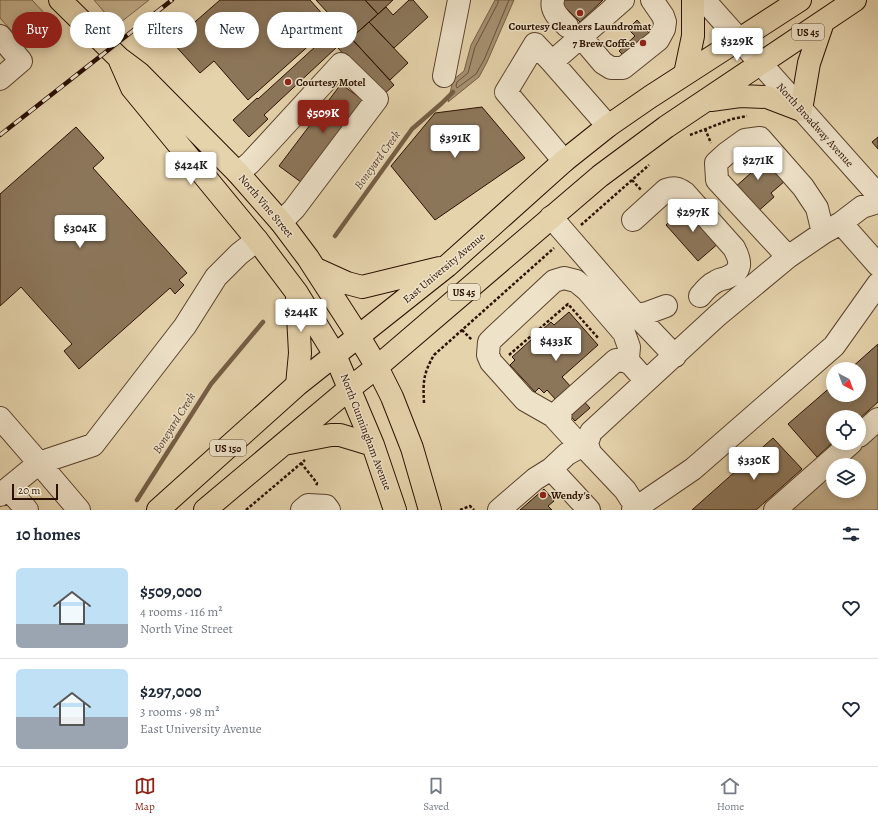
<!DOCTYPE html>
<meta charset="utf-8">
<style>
body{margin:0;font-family:Alegreya,serif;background:#f6f6f7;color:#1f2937;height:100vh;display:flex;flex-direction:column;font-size:15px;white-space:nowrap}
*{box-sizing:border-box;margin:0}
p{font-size:13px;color:#747a83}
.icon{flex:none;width:22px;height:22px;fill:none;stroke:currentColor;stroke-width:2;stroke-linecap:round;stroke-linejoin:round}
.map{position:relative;height:510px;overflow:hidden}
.drawer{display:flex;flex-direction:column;background:#fff;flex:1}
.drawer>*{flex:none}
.guide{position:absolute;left:12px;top:12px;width:400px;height:36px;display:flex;gap:8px}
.needle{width:26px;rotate:139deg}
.buttons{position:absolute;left:826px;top:362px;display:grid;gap:8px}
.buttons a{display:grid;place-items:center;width:40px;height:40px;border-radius:50%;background:#fff;box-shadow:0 2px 10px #0003;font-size:20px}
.scale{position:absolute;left:12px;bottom:10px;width:46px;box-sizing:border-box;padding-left:4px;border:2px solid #2b1101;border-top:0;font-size:11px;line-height:14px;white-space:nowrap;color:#2b1101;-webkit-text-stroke:3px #eee2c9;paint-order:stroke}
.price{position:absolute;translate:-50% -34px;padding:0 9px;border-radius:4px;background:#fff;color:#222;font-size:13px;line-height:26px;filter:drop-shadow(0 1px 2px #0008)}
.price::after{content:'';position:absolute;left:50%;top:24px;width:12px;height:9px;margin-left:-6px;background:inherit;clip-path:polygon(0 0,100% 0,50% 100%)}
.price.on{background:#8f2418;color:#fff}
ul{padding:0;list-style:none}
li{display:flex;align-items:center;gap:12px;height:100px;padding:0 16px}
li+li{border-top:1px solid #e0e1e3}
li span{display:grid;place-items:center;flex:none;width:112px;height:80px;border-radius:6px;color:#555}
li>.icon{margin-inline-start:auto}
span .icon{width:48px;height:48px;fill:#fffc;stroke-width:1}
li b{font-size:17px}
h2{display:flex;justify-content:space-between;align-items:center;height:48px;padding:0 16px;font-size:17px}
.pill{padding:0 14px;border-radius:18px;background:#fff;box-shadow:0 2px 10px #0003;font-size:14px;line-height:36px}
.pill.on{background:#8f2418;color:#fff}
.tabs{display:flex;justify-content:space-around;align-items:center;height:56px;border-top:1px solid #e0e1e3;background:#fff;font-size:11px;color:#747a83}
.tabs a{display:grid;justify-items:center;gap:2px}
.tabs .on{color:#8f2418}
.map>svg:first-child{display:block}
.green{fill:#c5b28f;stroke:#786248}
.water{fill:#a69172;stroke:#755e45}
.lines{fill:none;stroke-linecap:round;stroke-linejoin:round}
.shore{stroke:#68513a;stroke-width:1}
.stream{stroke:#755e45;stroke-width:4.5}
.building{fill:#8c765a;stroke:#2b1101}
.minor-casing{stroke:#5a422c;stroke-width:24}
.major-casing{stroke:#2b1101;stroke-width:24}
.path{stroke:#2b1101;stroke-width:2.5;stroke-dasharray:3 2;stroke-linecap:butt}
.minor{stroke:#eee2c9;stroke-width:22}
.major{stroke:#e5d3ac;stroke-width:22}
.rail-casing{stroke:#2b1101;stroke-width:4.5}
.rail{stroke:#eee2c9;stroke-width:3;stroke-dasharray:9;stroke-linecap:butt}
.poi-dot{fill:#8f2418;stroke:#eee2c9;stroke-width:1.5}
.labels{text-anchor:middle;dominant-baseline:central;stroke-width:3;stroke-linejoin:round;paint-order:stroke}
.shield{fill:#eee2c9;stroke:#66503d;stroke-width:1}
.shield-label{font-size:10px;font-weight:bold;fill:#2b1101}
.poi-label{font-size:11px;font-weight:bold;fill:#2b1101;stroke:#eee2c9;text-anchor:start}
.street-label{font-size:11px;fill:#2b1101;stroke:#eee2c9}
.water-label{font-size:12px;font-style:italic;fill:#5c442e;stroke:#eee2c9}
</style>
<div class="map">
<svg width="878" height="510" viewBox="0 0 878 510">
<rect width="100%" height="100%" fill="#e5d3ac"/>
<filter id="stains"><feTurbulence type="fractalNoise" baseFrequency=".005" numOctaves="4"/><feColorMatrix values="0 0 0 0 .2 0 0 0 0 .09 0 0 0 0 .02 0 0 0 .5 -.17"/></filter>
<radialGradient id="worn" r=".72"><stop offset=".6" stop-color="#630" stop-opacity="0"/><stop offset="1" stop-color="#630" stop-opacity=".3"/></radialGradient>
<path class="green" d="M0 0H32L46 15 44 19 50 25 47 28H42L27 48 0 18Z
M94 0H149L116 26Z
M878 433V510H792L833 473V491H859V465H842Z"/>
<path class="water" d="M495 0H514L487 62 479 77 448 102 453 80 464 71 471 45Z"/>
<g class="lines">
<path class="shore" d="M498 0V3L475 47 468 73 457 82 456 86 457 88 476 74 484 60 509 0"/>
<path class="stream" d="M335 236 412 129 442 103 453 92
M137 500 211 384 263 322"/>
</g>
<path class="building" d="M220 0H310L332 25 248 100 214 61 200 73 172 42Z
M316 0H365L378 14 351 38Z
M365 0H393L378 14Z
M409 0H413L428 17 394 48 369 22 386 7 393 15Z
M562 0H603L580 22 561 3Z
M637 20 660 45 627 59 619 51 635 36 628 29Z
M369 22 408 63 390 80 351 38Z
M339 25 394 85 382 96 337 47 264 115 268 119 249 137 233 120 257 98 258 99Z
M341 84 367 103 305 185 279 166Z
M482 107 525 158 435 220 391 166 435 113Z
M76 127 104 158 93 168 187 273 179 280 184 285 175 294 170 288 79 369 64 351 72 344 21 287 0 306V194Z
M878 137V149L872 142Z
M753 145 785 181 771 193 774 197 755 214 733 189 752 172 740 158Z
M687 205 720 242 698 261 666 225Z
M569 312 598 345 562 377 590 408 575 421 547 390 544 393 539 388 535 392 510 365 515 360 512 357 551 322 554 325Z
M878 344V402L859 419V417H833V442L817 457 788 424 833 385V395H859V369H850Z
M773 438 802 469 756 510H692Z
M544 489 554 501 548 506 552 510H520Z"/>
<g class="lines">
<defs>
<path id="minor" d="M553 0C550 11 560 19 567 26
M704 0 878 195
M0 36 21 61 0 79
M581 37 603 63 611 68H623L658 40 664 29 665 22 663 16 652 0
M552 62 608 126
M444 76 459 0
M564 161 506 92 535 44 552 62 623 0
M238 173 250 163 341 64 377 99 294 209 281 222
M551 217 636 315 675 356
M633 220 666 190C675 187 678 188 685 193L734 248C741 261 743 271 726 278 723 279 720 279 717 281 710 284 705 290 700 296
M841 223 878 265
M788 257 717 180 716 163 727 153 745 140 760 138 803 187 817 208 823 233
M636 315 647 313 666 306
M0 418 39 463 93 445 185 326 216 277 239 254 257 240
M560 423 561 409 616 360 624 361 630 363
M859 436 878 419
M587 443 574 439 553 416 525 400 500 372 491 362 488 355 489 342 494 337 554 281 564 278 576 281 587 290 624 333 629 347 628 358 630 363 646 381
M551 469 589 510
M8 489 27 510
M0 495 39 463 79 510
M636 507 625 490 590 453 587 443 591 432 718 315 788 257 823 233 841 223 862 207 878 202
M302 510 308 505 326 506 329 510
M499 510 535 479 551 469 567 454 587 443
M633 510 693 469 834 346 878 284
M775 510 851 443"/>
<path id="major" d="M60 0 119 58 139 73 238 173 281 222 308 258 359 337 377 367 392 397 412 448 430 510
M120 61 132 88 257 240 297 293 335 355 373 445 395 510
M685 74 693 36V0
M711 100 740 96 767 97 801 110 809 63 823 22
M316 269 347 283 362 287 440 268
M297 297 300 353 297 385
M284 444 331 435H340L373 445
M158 510 297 385 447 266 564 161 608 126 650 97 800 0
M205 510 350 388 377 367 600 176 666 127 855 0"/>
</defs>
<use href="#minor" class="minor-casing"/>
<use href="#major" class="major-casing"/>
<path class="path" d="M705 129 711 143
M690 135 732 119 747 116
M632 180 641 190
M581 225 649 165
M462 330 472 340
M509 355 568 304 599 339
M424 403C423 382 423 374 434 355L554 248
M301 463 317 483 316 487
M246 510 305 460
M460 510 470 506 474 510"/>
<use href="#minor" class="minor"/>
<use href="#major" class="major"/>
<defs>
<path id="rail" d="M0 135 172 0"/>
</defs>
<use href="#rail" class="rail-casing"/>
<use href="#rail" class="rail"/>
</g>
<g class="poi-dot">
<circle cx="580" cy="13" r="4"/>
<circle cx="643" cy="43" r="4"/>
<circle cx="288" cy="82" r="4"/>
<circle cx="543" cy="495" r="4"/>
</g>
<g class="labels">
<g class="shield">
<rect x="792" y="24" width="32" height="16" rx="3"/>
<rect x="448" y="284" width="32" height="16" rx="3"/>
<rect x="210" y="440" width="36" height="16" rx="3"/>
</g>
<g class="shield-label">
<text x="808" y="32">US 45</text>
<text x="464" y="292">US 45</text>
<text x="228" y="448">US 150</text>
</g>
<g class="poi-label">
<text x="580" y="26" text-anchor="middle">Courtesy Cleaners Laundromat</text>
<text x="635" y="43" text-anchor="end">7 Brew Coffee</text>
<text x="296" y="82">Courtesy Motel</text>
<text x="551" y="495">Wendy's</text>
</g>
<g class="street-label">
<text transform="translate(815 125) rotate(48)">North Broadway Avenue</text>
<text transform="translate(266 206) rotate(50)">North Vine Street</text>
<text transform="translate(444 268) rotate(-40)">East University Avenue</text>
<text transform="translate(366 432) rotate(69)">North Cunningham Avenue</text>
</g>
<g class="water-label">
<text transform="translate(377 160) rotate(-54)">Boneyard Creek</text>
<text transform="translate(174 423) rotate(-58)">Boneyard Creek</text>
</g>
</g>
<rect width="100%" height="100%" filter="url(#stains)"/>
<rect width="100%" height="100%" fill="url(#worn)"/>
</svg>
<div class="buttons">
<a><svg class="needle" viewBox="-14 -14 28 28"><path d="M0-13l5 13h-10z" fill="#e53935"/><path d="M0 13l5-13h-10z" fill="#747a83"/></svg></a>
<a><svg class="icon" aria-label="locate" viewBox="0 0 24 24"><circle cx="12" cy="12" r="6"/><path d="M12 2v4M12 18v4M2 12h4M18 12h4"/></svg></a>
<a><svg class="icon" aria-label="layers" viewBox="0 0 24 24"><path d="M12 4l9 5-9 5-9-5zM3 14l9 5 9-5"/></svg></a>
</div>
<div class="scale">20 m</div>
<b class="price" style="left:737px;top:62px">$329K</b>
<b class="price on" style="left:323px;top:134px">$509K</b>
<b class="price" style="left:455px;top:159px">$391K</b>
<b class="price" style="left:758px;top:181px">$271K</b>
<b class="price" style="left:191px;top:186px">$424K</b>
<b class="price" style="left:693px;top:233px">$297K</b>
<b class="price" style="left:80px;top:249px">$304K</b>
<b class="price" style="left:301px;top:333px">$244K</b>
<b class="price" style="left:556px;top:362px">$433K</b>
<b class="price" style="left:754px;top:481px">$330K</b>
<div class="guide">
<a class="pill on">Buy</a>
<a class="pill">Rent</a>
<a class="pill">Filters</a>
<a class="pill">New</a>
<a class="pill">Apartment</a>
</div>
</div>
<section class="drawer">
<h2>10 homes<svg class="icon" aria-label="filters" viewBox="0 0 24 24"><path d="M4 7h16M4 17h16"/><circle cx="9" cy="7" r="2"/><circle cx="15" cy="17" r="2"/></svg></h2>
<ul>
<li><span style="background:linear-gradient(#bfe0f5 70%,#9aa5b1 0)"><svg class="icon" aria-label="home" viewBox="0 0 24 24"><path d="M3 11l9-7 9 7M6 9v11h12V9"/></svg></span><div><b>$509,000</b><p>4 rooms · 116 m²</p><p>North Vine Street</p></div><svg class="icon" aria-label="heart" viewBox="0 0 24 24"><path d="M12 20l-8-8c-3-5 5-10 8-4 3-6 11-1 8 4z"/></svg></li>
<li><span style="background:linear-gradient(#bfe0f5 60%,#9aa5b1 0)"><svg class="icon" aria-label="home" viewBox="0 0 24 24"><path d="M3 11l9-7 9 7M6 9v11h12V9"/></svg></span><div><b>$297,000</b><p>3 rooms · 98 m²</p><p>East University Avenue</p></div><svg class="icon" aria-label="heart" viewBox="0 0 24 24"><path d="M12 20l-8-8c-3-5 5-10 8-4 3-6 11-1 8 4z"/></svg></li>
</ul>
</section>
<nav class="tabs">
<a class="on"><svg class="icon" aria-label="map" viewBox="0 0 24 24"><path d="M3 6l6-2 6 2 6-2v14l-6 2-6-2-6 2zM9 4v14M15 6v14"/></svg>Map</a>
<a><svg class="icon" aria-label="saved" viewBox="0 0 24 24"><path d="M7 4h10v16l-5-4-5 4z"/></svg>Saved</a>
<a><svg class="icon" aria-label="home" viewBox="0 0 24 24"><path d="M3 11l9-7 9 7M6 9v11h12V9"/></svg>Home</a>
</nav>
